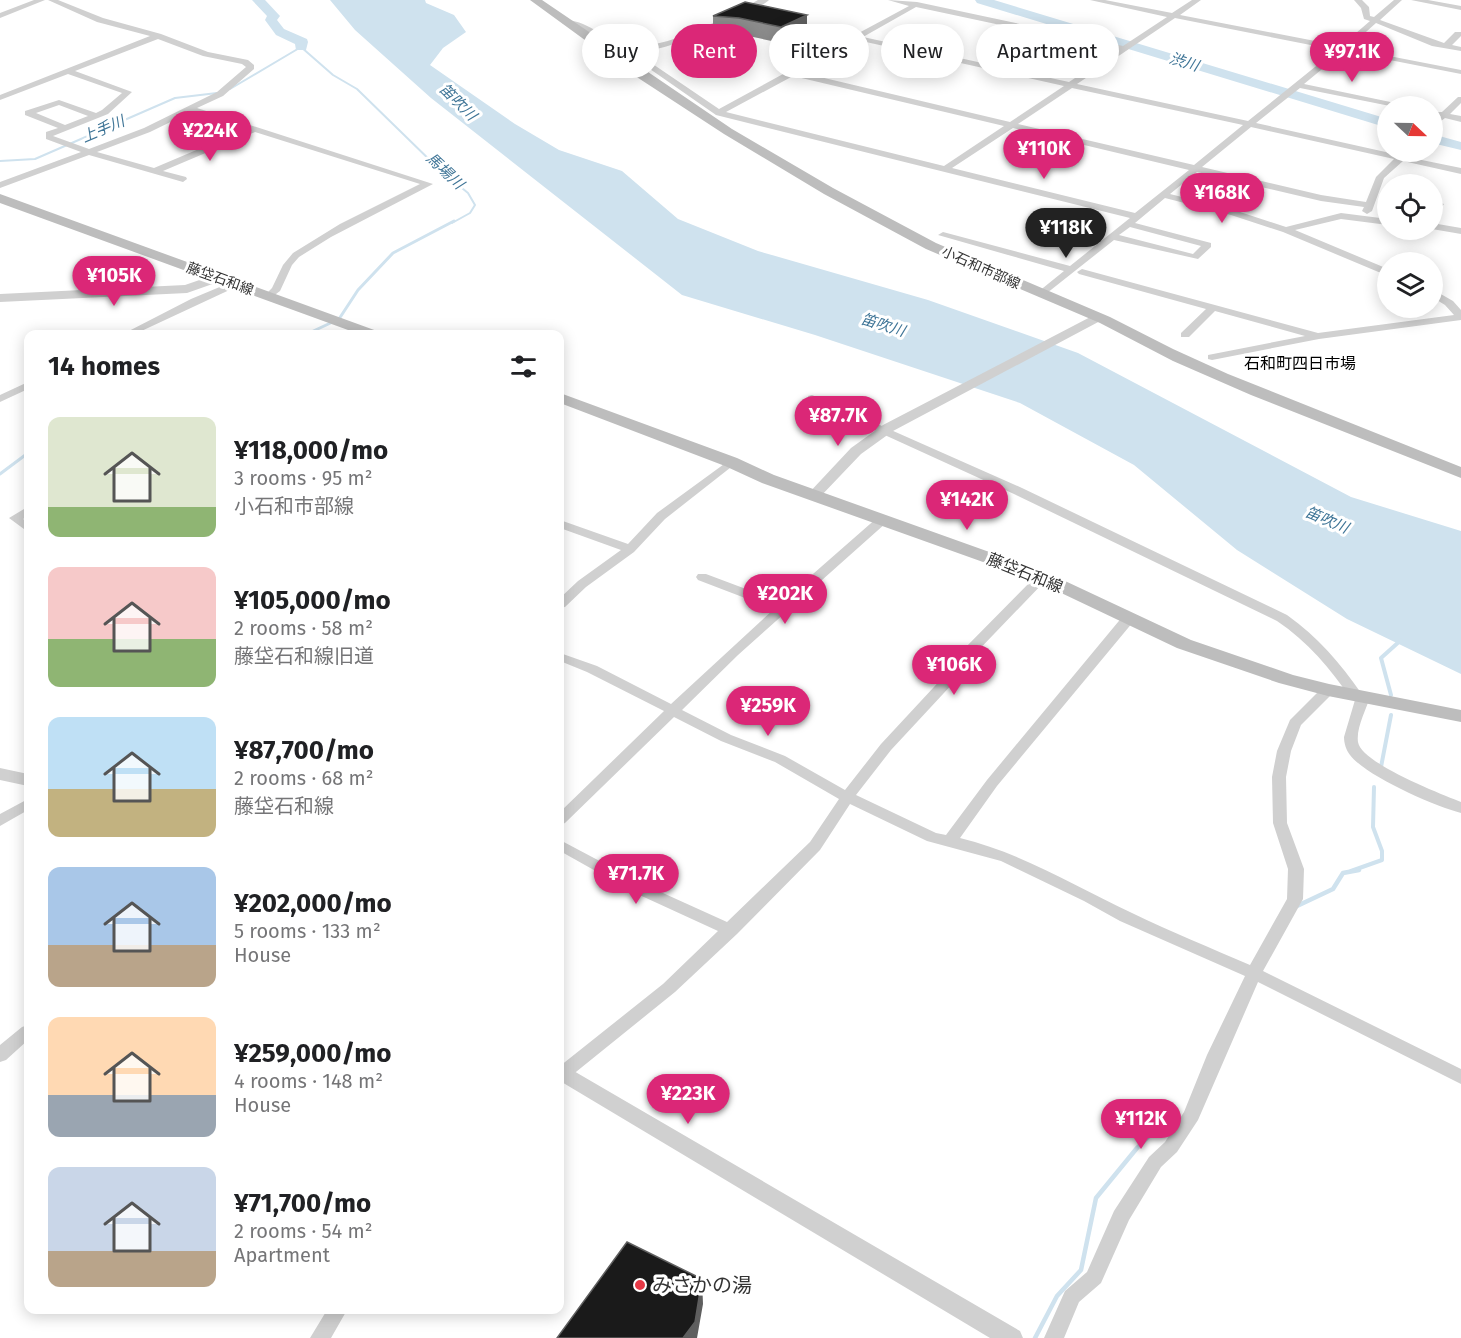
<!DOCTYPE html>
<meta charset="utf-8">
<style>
body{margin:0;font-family:"Fira Sans","Noto Sans JP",sans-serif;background:#f2f2f2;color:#202124;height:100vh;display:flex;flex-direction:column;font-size:22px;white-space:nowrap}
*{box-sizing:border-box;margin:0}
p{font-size:20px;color:#757577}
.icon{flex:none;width:33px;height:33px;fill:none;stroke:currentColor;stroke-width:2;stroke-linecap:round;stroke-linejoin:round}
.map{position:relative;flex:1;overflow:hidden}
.side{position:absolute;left:24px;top:330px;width:540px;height:984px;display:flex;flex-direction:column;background:#fff;border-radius:12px;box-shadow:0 3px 15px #0003}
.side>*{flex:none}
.banner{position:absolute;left:582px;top:24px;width:570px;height:54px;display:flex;gap:12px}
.needle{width:39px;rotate:112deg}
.tools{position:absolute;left:1377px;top:96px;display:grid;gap:12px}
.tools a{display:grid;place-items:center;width:66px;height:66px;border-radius:50%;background:#fff;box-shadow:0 3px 15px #0003;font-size:30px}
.price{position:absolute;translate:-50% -51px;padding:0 14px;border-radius:21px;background:#db2777;color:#fff;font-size:20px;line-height:39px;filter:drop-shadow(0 2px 3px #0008)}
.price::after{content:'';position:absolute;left:50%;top:36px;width:18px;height:14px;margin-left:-9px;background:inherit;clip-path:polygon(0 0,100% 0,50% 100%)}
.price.on{background:#222;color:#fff}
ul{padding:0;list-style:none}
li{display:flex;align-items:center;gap:18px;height:150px;padding:0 24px}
li span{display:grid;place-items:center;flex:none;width:168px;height:120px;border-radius:12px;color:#555}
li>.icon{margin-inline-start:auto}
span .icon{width:72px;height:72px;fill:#fffc;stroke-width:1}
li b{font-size:26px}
h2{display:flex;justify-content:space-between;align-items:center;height:72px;padding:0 24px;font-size:26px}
.tag{padding:0 21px;border-radius:27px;background:#fff;box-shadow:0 3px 15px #0003;font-size:21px;line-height:54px}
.tag.on{background:#db2777;color:#fff}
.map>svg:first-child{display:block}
.water{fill:#cfe2ee}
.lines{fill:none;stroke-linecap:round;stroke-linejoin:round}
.stream-far3{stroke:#cfe2ee;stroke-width:2}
.stream-far2{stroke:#cfe2ee;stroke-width:3}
.stream-far1{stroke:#cfe2ee;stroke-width:4}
.stream{stroke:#cfe2ee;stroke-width:4.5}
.river{fill:#cfe2ee;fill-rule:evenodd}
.minor{fill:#d0d0d0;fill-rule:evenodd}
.tertiary{fill:#d0d0d0;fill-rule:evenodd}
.secondary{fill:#bdbdbd;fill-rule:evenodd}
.wall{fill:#8c8c8c}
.shaded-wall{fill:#5f5f5f}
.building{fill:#1a1a1a;stroke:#5f5f5f;stroke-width:1.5}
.poi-dot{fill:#e63946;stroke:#fff;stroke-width:2}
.labels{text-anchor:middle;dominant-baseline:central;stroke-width:6;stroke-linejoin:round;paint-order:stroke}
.far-street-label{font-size:14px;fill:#333;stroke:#fff}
.far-water-label{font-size:15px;font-style:italic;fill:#3f7597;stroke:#fff}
.far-quarter-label{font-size:16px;fill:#000;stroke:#fff}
.street-label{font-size:16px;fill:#333;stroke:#fff}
.near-poi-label{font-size:20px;fill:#333;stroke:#fff;text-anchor:start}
</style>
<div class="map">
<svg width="1461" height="1338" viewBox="0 0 1461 1338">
<rect width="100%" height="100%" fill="#fff"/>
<path class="water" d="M330 0H425L426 3 454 15 466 32 443 48 430 65 515 124 559 150 622 171 678 219 758 251 928 300 1078 353 1351 497 1461 531V674L1347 619 1237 550 1134 465 1020 403 815 335 682 295 431 98 355 30Z"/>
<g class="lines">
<path class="stream-far3" d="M230 89 301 47 333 75 357 89 440 170 468 193 475 205 470 213 452 223
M0 161 35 159 175 98 217 93"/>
<path class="stream-far2" d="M307 334 339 319 358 290 393 253 454 221
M0 474 28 453"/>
<path class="stream-far1" d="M1391 695 1381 658 1401 640
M1381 767 1391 715
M1351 871 1382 860V851L1373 827 1374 787"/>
<path class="stream" d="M1297 906 1333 889 1343 873 1359 870
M1035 1338 1057 1296 1081 1270 1096 1198 1137 1148 1161 1124"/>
<path class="river" d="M252 0H265L280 16 277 20 284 29 307 39 308 42 306 50H296L295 44 276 35 265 20 267 16Z
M975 0H994L1388 119V128L977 3Z
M1432 134 1461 142V150L1432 143Z"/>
<path class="minor" d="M34 0H45L0 18V13Z
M48 0H58L103 18 161 34 208 52 248 60 254 65V69L223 96 197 108 433 184 331 237 299 257 292 265 280 291 268 300 263 297 272 288 283 265 293 253 340 224 420 184 255 132 163 171 186 177 187 179 183 182 89 155 0 188V182L81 152 46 139V132L58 128 25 115V111L59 100 96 113 102 110 122 93 68 74 0 100V95L150 36 97 22ZM158 39 203 56 242 64 246 67 217 92 144 128 89 149 53 136 108 114 132 92 75 71ZM59 105 88 116 65 125 36 113ZM191 112 246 129 154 168 97 152 150 132Z
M888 0 917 2 1123 46 1167 17 1090 0H1105L1172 13 1192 0H1201L1180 15 1341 46 1370 21 1364 19 1361 8 1354 0H1362L1369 7 1370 16 1374 17 1394 0H1402L1380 20 1444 43 1455 32H1461V36L1452 45 1461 47V51L1432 46 1376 23 1348 48 1461 70V74L1344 51 1304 84 1400 104 1404 106H1390L1300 88 1256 123 1399 155 1405 152 1409 154 1407 157 1461 168V174L1403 161 1384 178 1372 211 1367 214 1362 211 1364 207 1321 201 1197 172 1170 194 1237 211 1286 227 1341 213 1388 219V225L1341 219 1295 230 1388 269V276L1283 232 1231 215 1165 198 1135 223 1211 243V247L1198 259 1114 240 1042 297 1038 296V292L1064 271 938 235 943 232 1070 266 1130 218 716 115 627 53 631 47H637L635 52 719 109 849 38 787 25V21L855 35 909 6ZM916 7 1117 50 1069 82 863 37ZM1175 18 1336 50 1248 121 1077 84ZM857 40 1064 86 1010 122 799 72ZM793 76 1004 126 944 166 726 112ZM1072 88 1243 125 1194 165 1018 124ZM1251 127 1394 159 1376 177 1366 202 1321 195 1202 167ZM1013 128 1189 170 1135 213 952 168ZM1130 227 1201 246 1193 254 1119 235Z
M1411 0H1428L1461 6V10Z
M1458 97H1461V103L1450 114 1461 116V122L1445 118 1432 128V121L1437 117 1434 116V112H1442Z
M1432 200 1444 204 1435 217 1432 218Z
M1432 223 1461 228V234L1432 229Z
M1082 269 1318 333 1454 315 1445 305 1432 297V289L1453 301 1461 310V320L1319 339 1212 360 1208 359V355L1305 336 1215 311 1189 337H1181V333L1206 309 1079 274 1077 272Z
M234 281 239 284 238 286 135 334H123L191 299Z
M28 382V389L0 402V395Z
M812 395 1022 488 1287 615C1318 637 1340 663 1361 693L1368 694 1370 697C1366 710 1356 728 1358 742 1361 763 1441 794 1461 802V813C1434 806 1366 776 1350 755 1346 750 1344 743 1344 737L1355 700 1351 699C1330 668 1308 642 1277 621L1014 494 808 400V396Z
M731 459 737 462 735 464 665 519 634 552 586 587 565 607 560 608V598L578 581 621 550 560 528V520L628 544 657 513Z
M24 509H28V516L23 519 28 522V532L9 518Z
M882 516 888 520 886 523 738 655 682 710 731 735 785 756 845 790 881 744 946 674 960 653 1038 574H1046L1048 577 1046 580 970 659 956 680 891 750 856 795 936 833 946 835 987 780 1123 616H1133L1135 619 1133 622 997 786 960 838C1022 853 1075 886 1132 913 1171 932 1211 948 1250 965L1287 899 1288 869 1273 823 1272 777 1277 751 1290 720 1323 687H1333L1335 690 1333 693 1301 725 1291 751 1286 777 1287 823 1304 869 1303 899 1263 971 1461 1069V1084L1258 982 1198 1120 1177 1152 1161 1167 1129 1220 1101 1283 1079 1302 1064 1338H1044L1065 1291 1087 1272 1114 1211 1149 1157 1165 1142 1184 1112 1207 1055 1245 976 1120 921 1084 901 1001 861 927 841 850 804 820 850 737 934 675 992 566 1080 560 1081V1066L663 984 718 931 633 892 560 851V840L643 884 727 922 810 842 839 799 775 762 721 741 674 717 565 823 560 825V812L664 711 587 672 560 661V653L597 666 671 704 774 609 698 580 696 577 698 574H706L781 602 878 517Z
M28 799V810L0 826V814Z
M28 1025V1040L6 1060 0 1062V1045L22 1027Z
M327 1310H347L331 1338H310Z"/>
<path class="tertiary" d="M758 0H769C750 17 665 52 638 52 615 52 600 36 579 28 573 26 567 26 562 23L567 20C590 22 605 40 627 45 661 53 728 16 758 0Z
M217 274 223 278 221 281 187 293 0 302V294L185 285Z
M1098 313 1104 317 1102 320 893 431 861 454 819 498H809L807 495 851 448 883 425Z
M0 768 28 774V786L0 780Z
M560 1063 1020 1331 1023 1338H990L560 1081Z"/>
<path class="secondary" d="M530 0H542L732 129 833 188 936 243 1110 317 1173 349 1228 374 1461 467V478L1251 395 1173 361 1100 323 926 249 824 194 724 134 626 70Z
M0 194 377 331 380 334H359L0 203Z
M560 393 737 458 774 475 1048 573 1191 640 1293 675 1329 684 1461 710V722L1328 696 1279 683 1177 648 1036 581 762 483 725 466 560 403Z"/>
</g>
<path class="wall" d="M745 2 807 31 781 43 739 34 713 32V16Z"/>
<path class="shaded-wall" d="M807 15V31L781 43V27Z
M702 1279 703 1304 697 1338H683Z"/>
<path class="building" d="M745 2 807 15 781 27 739 18 713 16Z
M627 1242 702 1279 695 1322 683 1338H557Z"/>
<circle class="poi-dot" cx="640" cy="1285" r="6"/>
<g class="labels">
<g class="far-street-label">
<text transform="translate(981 268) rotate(24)">小石和市部線</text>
<text transform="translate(220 279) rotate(20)">藤垈石和線</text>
</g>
<g class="far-water-label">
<text transform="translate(1184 62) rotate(17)">渋川</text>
<text transform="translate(458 102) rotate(45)">笛吹川</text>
<text transform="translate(103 129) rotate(-23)">上手川</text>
<text transform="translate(445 171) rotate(43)">馬場川</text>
<text transform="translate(883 325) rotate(17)">笛吹川</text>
<text transform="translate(1327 520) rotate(23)">笛吹川</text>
</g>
<g class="far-quarter-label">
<text x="1300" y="363">石和町四日市場</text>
</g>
<g class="street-label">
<text transform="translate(1025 573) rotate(22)">藤垈石和線</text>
</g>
<g class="near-poi-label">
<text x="652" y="1285">みさかの湯</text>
</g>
</g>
</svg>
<div class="tools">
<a><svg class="needle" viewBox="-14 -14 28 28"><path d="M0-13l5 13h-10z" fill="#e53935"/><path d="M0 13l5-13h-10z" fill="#757577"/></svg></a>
<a><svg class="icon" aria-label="locate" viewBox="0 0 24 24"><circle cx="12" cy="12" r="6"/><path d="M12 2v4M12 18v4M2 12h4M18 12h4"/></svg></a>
<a><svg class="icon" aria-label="layers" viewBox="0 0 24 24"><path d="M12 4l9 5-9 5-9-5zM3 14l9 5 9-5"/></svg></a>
</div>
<b class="price" style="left:1352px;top:83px">¥97.1K</b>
<b class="price" style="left:210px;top:162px">¥224K</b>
<b class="price" style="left:1044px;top:180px">¥110K</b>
<b class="price" style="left:1222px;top:224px">¥168K</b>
<b class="price on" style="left:1066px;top:259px">¥118K</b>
<b class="price" style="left:114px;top:307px">¥105K</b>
<b class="price" style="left:838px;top:447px">¥87.7K</b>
<b class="price" style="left:967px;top:531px">¥142K</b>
<b class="price" style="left:785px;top:625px">¥202K</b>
<b class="price" style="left:954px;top:696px">¥106K</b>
<b class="price" style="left:768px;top:737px">¥259K</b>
<b class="price" style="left:636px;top:905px">¥71.7K</b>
<b class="price" style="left:688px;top:1125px">¥223K</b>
<b class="price" style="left:1141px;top:1150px">¥112K</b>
<div class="banner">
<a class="tag">Buy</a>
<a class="tag on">Rent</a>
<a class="tag">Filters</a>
<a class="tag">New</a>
<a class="tag">Apartment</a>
</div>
<section class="side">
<h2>14 homes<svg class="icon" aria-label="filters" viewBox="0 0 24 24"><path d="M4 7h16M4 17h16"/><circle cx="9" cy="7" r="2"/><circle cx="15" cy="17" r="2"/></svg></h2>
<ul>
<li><span style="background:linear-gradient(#dfe7d0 75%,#8fb573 0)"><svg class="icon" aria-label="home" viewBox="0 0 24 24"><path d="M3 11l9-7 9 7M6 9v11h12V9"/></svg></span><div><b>¥118,000/mo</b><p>3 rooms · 95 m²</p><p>小石和市部線</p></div></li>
<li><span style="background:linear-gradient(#f6c9c9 60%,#8fb573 0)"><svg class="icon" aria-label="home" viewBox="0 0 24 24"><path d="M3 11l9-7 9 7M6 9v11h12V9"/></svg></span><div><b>¥105,000/mo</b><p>2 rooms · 58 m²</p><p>藤垈石和線旧道</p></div></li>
<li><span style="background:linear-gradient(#bfe0f5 60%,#c2b280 0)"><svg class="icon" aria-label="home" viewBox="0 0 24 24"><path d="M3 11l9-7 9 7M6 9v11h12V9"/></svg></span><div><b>¥87,700/mo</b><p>2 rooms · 68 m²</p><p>藤垈石和線</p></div></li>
<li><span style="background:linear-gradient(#a9c7e8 65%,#b9a48a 0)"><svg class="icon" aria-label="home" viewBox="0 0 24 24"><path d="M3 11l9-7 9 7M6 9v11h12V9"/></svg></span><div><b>¥202,000/mo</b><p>5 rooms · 133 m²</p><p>House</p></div></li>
<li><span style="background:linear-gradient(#ffd9b3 65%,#9aa5b1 0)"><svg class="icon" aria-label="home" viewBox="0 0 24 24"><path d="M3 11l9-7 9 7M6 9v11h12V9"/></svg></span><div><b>¥259,000/mo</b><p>4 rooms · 148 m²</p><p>House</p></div></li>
<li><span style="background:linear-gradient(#c9d6e8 70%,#b9a48a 0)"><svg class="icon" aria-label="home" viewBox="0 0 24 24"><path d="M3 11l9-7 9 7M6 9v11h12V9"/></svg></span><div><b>¥71,700/mo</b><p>2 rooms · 54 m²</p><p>Apartment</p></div></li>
</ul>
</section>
</div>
